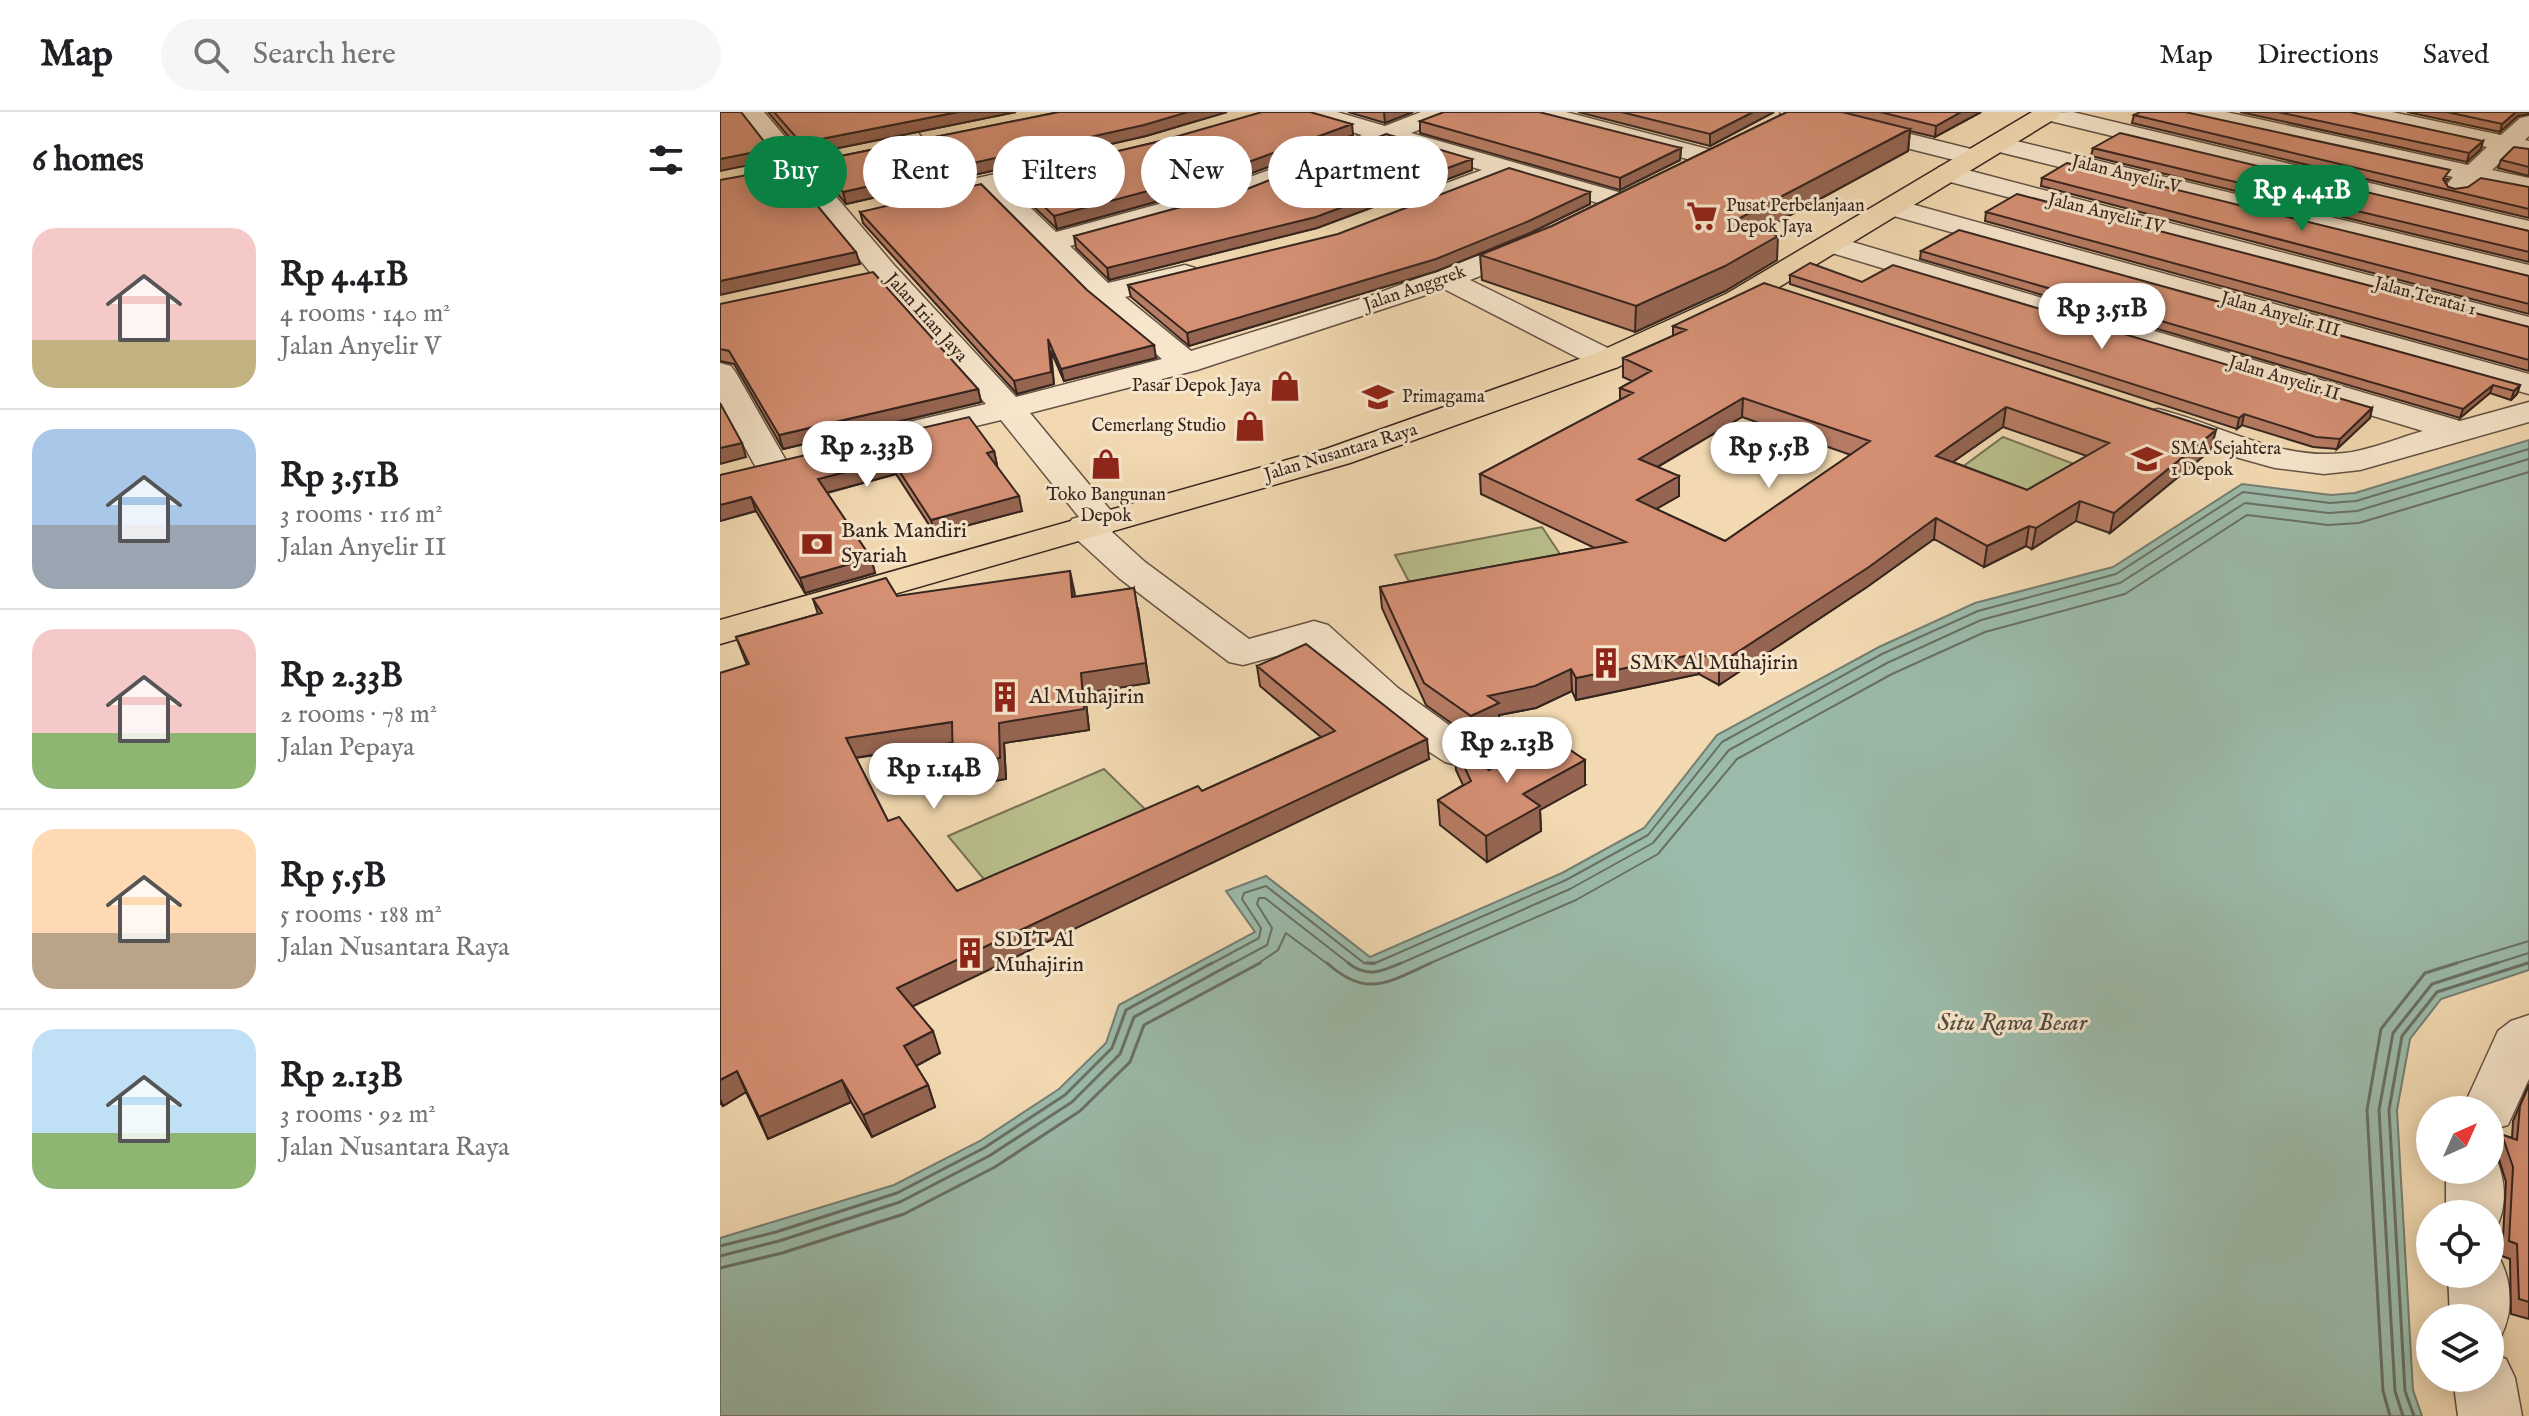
<!DOCTYPE html>
<meta charset="utf-8">
<style>
body{margin:0;font-family:"IM FELL English",serif;background:#f6f6f6;color:#202124;height:100vh;display:flex;flex-direction:column;font-size:30px;white-space:nowrap}
*{box-sizing:border-box;margin:0}
p{font-size:26px;color:#757577}
.icon{flex:none;width:44px;height:44px;fill:none;stroke:currentColor;stroke-width:2;stroke-linecap:round;stroke-linejoin:round}
.map{position:relative;flex:1;overflow:hidden}
.drawer{display:flex;flex-direction:column;background:#fff;width:720px}
.drawer>*{flex:none}
.top-card{position:absolute;left:24px;top:24px;width:760px;height:72px;display:flex;gap:16px}
.needle{width:52px;rotate:45deg}
.tools{position:absolute;left:1696px;top:984px;display:grid;gap:16px}
.tools a{display:grid;place-items:center;width:88px;height:88px;border-radius:50%;background:#fff;box-shadow:0 4px 20px #0003;font-size:40px}
.price{position:absolute;translate:-50% -68px;padding:0 18px;border-radius:28px;background:#fff;color:#222;font-size:26px;line-height:52px;filter:drop-shadow(0 2px 4px #0008)}
.price::after{content:'';position:absolute;left:50%;top:48px;width:24px;height:18px;margin-left:-12px;background:inherit;clip-path:polygon(0 0,100% 0,50% 100%)}
.price.on{background:#0b8043;color:#fff}
ul{padding:0;list-style:none}
li{display:flex;align-items:center;gap:24px;height:200px;padding:0 32px}
li+li{border-top:2px solid #e0e0e0}
li span{display:grid;place-items:center;flex:none;width:224px;height:160px;border-radius:24px;color:#555}
li>.icon{margin-inline-start:auto}
span .icon{width:96px;height:96px;fill:#fffc;stroke-width:1}
li b{font-size:34px}
h2{display:flex;justify-content:space-between;align-items:center;height:96px;padding:0 32px;font-size:34px}
.tag{padding:0 28px;border-radius:36px;background:#fff;box-shadow:0 4px 20px #0003;font-size:28px;line-height:72px}
.tag.on{background:#0b8043;color:#fff}
header{display:flex;align-items:center;gap:48px;box-sizing:border-box;height:112px;padding:0 40px;background:#fff;border-bottom:2px solid #e0e0e0}
header strong{font-size:38px}
nav{display:flex;gap:44px;margin-inline-start:auto;font-size:28px}
.search{width:560px;height:72px;background:#f6f6f6;display:flex;align-items:center;gap:20px;box-sizing:border-box;padding:0 28px;border-radius:44px;color:#757577;font-size:30px}
main{display:flex;flex:1;min-height:0}
.map>svg:first-child{display:block}
.green{fill:#b9bf8c;stroke:#787256;stroke-width:2}
.water{fill:#9bbaa9;stroke:#737e72;stroke-width:2}
.lines{fill:none;stroke-linecap:round;stroke-linejoin:round}
.shore-far1{stroke:#687064;stroke-width:2}
.shore{stroke:#687064;stroke-width:3}
.minor-casing{stroke:#655244;stroke-width:3}
.highway-casing{stroke:#36251f;stroke-width:3}
.minor{fill:#f7e6cc;fill-rule:evenodd}
.highway{fill:#f2d9b1;fill-rule:evenodd}
.wall{fill:#b77c64;stroke:#36251f;stroke-width:2;fill-rule:evenodd}
.shaded-wall{fill:#956551;stroke:#36251f;stroke-width:2}
.building{fill:#d59074;stroke:#36251f;stroke-width:2;fill-rule:evenodd}
.labels{text-anchor:middle;dominant-baseline:central;stroke-width:6;stroke-linejoin:round;paint-order:stroke}
.far-street-label{font-size:18px;fill:#36251f;stroke:#f7e6cc}
.far-poi-label{font-size:18px;fill:#36251f;stroke:#f7e6cc;text-anchor:start}
.poi-label{font-size:22px;fill:#36251f;stroke:#f7e6cc;text-anchor:start}
.water-label{font-size:24px;font-style:italic;fill:#4f4a42;stroke:#f7e6cc}
</style>
<header>
<strong>Map</strong>
<div class="search"><svg class="icon" aria-label="search" viewBox="0 0 24 24"><circle cx="10" cy="10" r="6"/><path d="M15 15l6 6"/></svg>Search here</div>
<nav><a>Map</a><a>Directions</a><a>Saved</a></nav>
</header>
<main>
<section class="drawer">
<h2>6 homes<svg class="icon" aria-label="filters" viewBox="0 0 24 24"><path d="M4 7h16M4 17h16"/><circle cx="9" cy="7" r="2"/><circle cx="15" cy="17" r="2"/></svg></h2>
<ul>
<li><span style="background:linear-gradient(#f6c9c9 70%,#c2b280 0)"><svg class="icon" aria-label="home" viewBox="0 0 24 24"><path d="M3 11l9-7 9 7M6 9v11h12V9"/></svg></span><div><b>Rp 4.41B</b><p>4 rooms · 140 m²</p><p>Jalan Anyelir V</p></div></li>
<li><span style="background:linear-gradient(#a9c7e8 60%,#9aa5b1 0)"><svg class="icon" aria-label="home" viewBox="0 0 24 24"><path d="M3 11l9-7 9 7M6 9v11h12V9"/></svg></span><div><b>Rp 3.51B</b><p>3 rooms · 116 m²</p><p>Jalan Anyelir II</p></div></li>
<li><span style="background:linear-gradient(#f6c9c9 65%,#8fb573 0)"><svg class="icon" aria-label="home" viewBox="0 0 24 24"><path d="M3 11l9-7 9 7M6 9v11h12V9"/></svg></span><div><b>Rp 2.33B</b><p>2 rooms · 78 m²</p><p>Jalan Pepaya</p></div></li>
<li><span style="background:linear-gradient(#ffd9b3 65%,#b9a48a 0)"><svg class="icon" aria-label="home" viewBox="0 0 24 24"><path d="M3 11l9-7 9 7M6 9v11h12V9"/></svg></span><div><b>Rp 5.5B</b><p>5 rooms · 188 m²</p><p>Jalan Nusantara Raya</p></div></li>
<li><span style="background:linear-gradient(#bfe0f5 65%,#8fb573 0)"><svg class="icon" aria-label="home" viewBox="0 0 24 24"><path d="M3 11l9-7 9 7M6 9v11h12V9"/></svg></span><div><b>Rp 2.13B</b><p>3 rooms · 92 m²</p><p>Jalan Nusantara Raya</p></div></li>
</ul>
</section>
<div class="map">
<svg width="1809" height="1304" viewBox="0 0 1809 1304">
<rect width="100%" height="100%" fill="#f2d9b1"/>
<filter id="stains"><feTurbulence type="fractalNoise" baseFrequency=".0025" numOctaves="4"/><feColorMatrix values="0 0 0 0 .2 0 0 0 0 .09 0 0 0 0 .02 0 0 0 .5 -.17"/></filter>
<radialGradient id="worn" r=".72"><stop offset=".6" stop-color="#630" stop-opacity="0"/><stop offset="1" stop-color="#630" stop-opacity=".3"/></radialGradient>
<path class="green" d="M1283 325 1354 352 1299 394 1226 367Z
M822 415 850 457 698 487 675 443Z
M384 657 432 704 272 777 228 724Z"/>
<path class="water" d="M1809 328V858L1721 887 1690 927 1677 998 1693 1278 1702 1304H0V1126L174 1073 260 1029 339 977 386 931 399 893 535 820 506 779 546 764 650 845 842 761 924 716 997 623 1159 535 1255 491 1393 455 1522 372 1611 383 1635 381Z"/>
<g class="lines">
<path class="shore-far1" d="M489 853 539 826 541 816 522 787 524 781 546 774 644 851 653 852 846 768 928 723 1002 630 1162 542 1258 499 1396 462 1523 380 1610 391 1636 389 1809 337
M510 853 547 833 552 816 537 792 539 786H545L631 853
M536 853 558 838 566 821 609 853
M677 853 850 777 933 731 1009 638 1167 551 1261 508 1400 471 1525 391 1609 401 1637 399 1809 347
M706 853 856 788 938 742 1017 647 1172 562 1265 520 1405 482 1527 403 1608 413 1639 411 1809 360
M1730 853 1809 829
M1771 853 1809 841
M1802 853 1809 851"/>
<path class="shore" d="M607 851C647 887 668 870 711 851
M628 851C647 866 661 860 681 851
M646 851H655
M0 1134 56 1120 177 1081 264 1036 345 983 392 936 406 898 492 851
M0 1144 59 1129 180 1090 269 1044 352 990 400 942 414 905 513 851
M0 1156 62 1141 184 1102 275 1055 360 999 410 950 424 913 540 851
M1670 1304 1663 1279 1647 998 1661 917 1705 861 1737 851
M1683 1304 1675 1279 1659 998 1673 921 1712 872 1777 851
M1694 1304 1685 1279 1669 998 1682 924 1717 880 1808 851"/>
<defs>
<path id="minor" d="M19 0H44L174 153 296 285 442 247 371 187 264 80 205 94 196 92 192 86 196 80 349 45 358 48 362 53 358 58 289 75 336 120 509 73 642 23 581 5 578 0H617L665 14 701 0H735L732 5 691 21 912 84 915 90 912 96 902 98 789 65 714 93 705 91 701 85 705 79 762 58 667 30 527 85 350 134 388 171 465 153 475 156 480 162 475 168 405 185 471 239 653 183 806 126 816 124 826 126 830 132 826 138 750 168 898 241 903 248 898 255 887 258 876 255 724 177 477 258 310 301 401 411 392 420 425 450 529 527 594 509 608 513 678 576 755 632 762 641 755 650 740 654 725 650 705 637 649 594 586 536 523 553 509 550 399 466 352 423 347 415 352 407 359 405 281 308 193 329 181 326 176 319 181 312 266 292 154 165Z
M156 0H181L208 33 204 38H186Z
M805 0H846L999 40 1003 45 999 50 990 53 808 5Z
M1060 0H1102L1263 40 1267 45 1263 50 1254 53 1063 5Z
M1353 0 1809 109V125L1318 6 1315 1Z
M1461 0H1506L1748 53 1767 35 1637 7 1628 5 1625 0H1672L1781 23 1800 6 1809 4V24L1805 28 1809 29V43L1791 40 1772 58 1809 66V82L1758 71C1748 80 1742 85 1728 82L1724 76 1733 65 1473 7 1464 5Z
M1276 24 1809 153V171L1267 37 1263 32 1267 27Z
M1228 53 1809 205V223L1219 67 1215 61 1219 55Z
M1173 87 1809 262V282L1163 101 1159 95 1163 89Z
M1112 124 1740 309 1809 290V310L1640 358 1604 362 1555 356 1519 346 1426 314 1421 307 1426 300 1438 297C1499 312 1559 349 1625 341 1651 338 1678 326 1703 319L1102 138 1098 132 1102 126Z
M0 251 11 254 16 261 68 352 63 359 51 362 39 359 34 352 0 290Z
M1809 903V967L1788 1013 1770 1018V998H1742L1778 919 1791 909Z
M1770 1041 1774 1042C1786 1066 1788 1095 1775 1118L1770 1120V1102H1726V1058H1770Z
M1770 1141 1779 1145C1792 1170 1794 1198 1781 1224L1770 1228V1206H1730L1728 1162H1770Z
M1770 1241 1786 1247 1795 1266 1802 1304H1738L1733 1266H1770Z"/>
<path id="highway" d="M1312 0H1341L1338 5 1028 194 898 255 630 351 0 532V508L606 337 876 241 1006 182Z"/>
</defs>
<use href="#minor" class="minor-casing"/>
<use href="#highway" class="highway-casing"/>
<use href="#minor" class="minor"/>
<use href="#highway" class="highway"/>
</g>
<path class="wall" d="M48 0H296L84 43Z
M339 0H507L426 24 126 92 100 61 96 49Z
M628 0H693L665 11Z
M858 0H1054L990 34Z
M1067 0H1261L1215 25 1190 19 1188 39 1043 118 1057 148 1005 179 915 220 762 168 760 143 832 114Z
M1520 0H1630L1761 37 1747 50Z
M1687 0H1809L1798 4 1780 20Z
M1414 3 1728 67 1725 70 1728 75 1735 77 1809 75V106L1412 11Z
M700 9 961 36 960 48 900 78 700 21Z
M633 23 508 70 337 117 294 76 292 64 441 29Z
M1373 36 1809 119V150L1371 44Z
M1809 37V64L1778 56 1781 48Z
M752 58 597 116 389 168 356 136 354 124Z
M1322 66 1809 164V202L1321 74Z
M870 80V92L810 121 717 159 469 234 411 185 408 173Z
M140 100 436 246 344 269 331 239 334 272 297 282 143 111Z
M1266 100 1809 215V259L1265 109Z
M1201 139 1800 273 1797 282 1791 288 1770 281 1740 306 1200 147Z
M1070 163 1142 170 1652 296 1650 306 1617 337 1593 335 1522 313 1517 317 1070 172Z
M0 192 258 277 261 290 63 337 14 252 0 249Z
M953 214 1491 338 1390 421 1356 409 1312 437 1306 434 1264 455 1214 427 1147 475 999 573 979 562 856 588 852 579 816 596 779 603 780 613 752 626 706 593 662 496 660 475 875 436 761 382 760 362 900 288V276L912 269 903 265V246L953 224ZM1022 305 1131 343 1005 429 936 397 959 384 938 355ZM1283 315 1367 344 1307 378 1233 350Z
M274 339 277 353H276L302 399 215 422 176 362 107 381 151 446 155 461 85 481 36 399 0 409V363Z
M354 478 355 485 418 496 429 571 365 581 369 618 284 631 286 667 239 675 233 654 232 631 136 646 168 709 237 779 482 679 601 625 540 574 537 554 709 647 192 894 220 941 196 954 208 973 215 995 152 1025 131 990 48 1027 26 980 3 994 0 991V561L27 553 16 525 98 502 93 487Z
M734 633 769 658 865 673 820 698 821 719 767 750 720 713 718 688 743 673 736 658Z
M1809 972V1207L1791 1202 1790 1147 1782 1144 1786 1070 1777 1041 1770 1038 1777 1021 1792 1026 1793 1009Z"/>
<path class="shaded-wall" d="M238 0H296L84 43 81 31Z
M468 0H507L426 24 126 92 123 80Z
M664 0H693L665 11Z
M1033 0H1054L990 34V22Z
M1241 0H1261L1215 25 1216 14Z
M1796 0H1809V2L1798 4 1780 20 1782 12Z
M632 12 633 23 508 70 337 117 334 104Z
M1190 17 1188 39 1015 133 1016 108Z
M1763 29 1761 37 1747 50 1749 41Z
M961 36 960 48 900 78V66Z
M50 37 54 48 0 59V47Z
M752 47V58L597 116 389 168 387 156Z
M870 80V92L810 121 717 159 469 234 467 221Z
M1058 124 1057 148 1005 179 915 220 916 194Z
M136 140 140 152 0 183V169Z
M328 227 334 272 297 282 294 269Z
M434 233 436 246 344 269 341 257Z
M1773 273 1770 281 1740 306 1743 297Z
M1800 273 1797 282 1791 288 1794 279Z
M258 277 261 290 63 337 59 323Z
M1023 286 1022 305 918 366 919 347Z
M1286 295 1283 315 1214 363 1216 344Z
M1652 296 1650 306 1617 337 1620 327Z
M1524 302 1522 313 1517 317 1519 306Z
M1496 318 1491 338 1390 421 1394 401Z
M22 331 26 345 0 352V336Z
M274 339 277 353 271 355 267 341Z
M172 348 176 362 102 382 98 367Z
M959 364V384L917 408V388Z
M299 384 302 399 215 422 211 408Z
M31 385 36 399 0 409V393Z
M1360 389 1356 409 1312 437 1316 416Z
M1216 406 1214 427 1147 475 999 573V552Z
M1309 414 1306 434 1264 455 1267 434Z
M151 446 155 461 85 481 80 466Z
M350 459 354 478 357 505 352 485Z
M414 476 429 571 365 581 369 618 284 631 286 667 239 675 233 654 279 611 361 561Z
M980 541 979 562 856 588V566Z
M851 557 852 579 816 596 779 603 780 613 752 626 751 604 768 584Z
M232 610 238 630 133 646 126 626Z
M707 627 709 647 185 898 177 876Z
M865 648V673L820 698 821 719 767 750 766 724 803 682Z
M213 919 220 941 192 956 184 934Z
M17 959 26 980 3 994 0 987V968Z
M122 968 131 990 48 1027 39 1005Z
M208 973 215 995 152 1025 143 1003Z"/>
<path class="building" d="M0 0H21L50 37 0 47Z
M54 0H238L81 31Z
M339 0H468L424 13 123 80 96 49Z
M542 0H590L632 12 507 58 334 104 292 64 441 29Z
M724 0H819L961 36 900 66 700 9Z
M901 0H1033L990 22Z
M1067 0H1122L1190 17 1016 108 1058 124 1005 154 916 194 760 143 832 114Z
M1160 0H1241L1216 14Z
M1420 0H1465L1730 58 1723 67 1728 75 1735 77 1748 75 1761 66 1809 75V97L1414 3Z
M1558 0H1630L1763 29 1749 41Z
M1727 0H1796L1782 12Z
M1400 21 1809 119V140L1373 36Z
M666 22 752 47 596 105 387 156 354 124 527 77Z
M1794 35 1809 37V55L1781 48Z
M1347 51 1809 164V192L1322 66Z
M66 56 136 140 0 169V68Z
M789 56 870 80 809 109 716 147 467 221 408 173 618 122Z
M261 72 367 178 434 233 341 257 328 227 331 260 294 269 140 100Z
M1297 82 1809 215V248L1266 100Z
M1239 118 1800 273 1794 279 1773 273 1743 297 1201 139Z
M1090 151 1142 170 1173 153 1652 296 1620 327 1596 325 1524 302 1519 306 1070 163Z
M153 160 258 277 59 323 9 239 0 237V192Z
M1044 171 1496 318 1394 401 1360 389 1316 416 1309 414 1267 434 1216 406 1149 455 999 552 980 541 856 566 851 557 815 574 768 584 779 591 751 604 704 571 660 475 906 430 760 362 913 281 900 276 931 259 903 246 966 218 953 214ZM1023 286 1150 329 1005 429 917 388 959 364 919 347ZM1286 295 1389 331 1307 378 1216 344Z
M0 291 22 331 0 336Z
M249 305 274 339 267 341 299 384 211 408 172 348 98 367 151 446 80 466 31 385 0 393V363Z
M350 459 352 485 414 476 426 551 361 561 364 597 279 611 280 646 233 654 232 610 126 626 168 709 179 705 237 779 478 674 482 679 615 619 537 554 586 532 707 627 177 876 213 919 184 934 208 973 143 1003 122 968 39 1005 17 959 0 968V561L29 552 16 525 102 501 93 487 166 466 177 484Z
M828 623 865 648 803 682 820 694 766 724 718 688 751 669 734 633 769 658Z
M1809 973V1190L1799 1187 1797 1132 1789 1129 1793 1055 1783 1026 1776 1023 1777 1021 1797 1028 1800 994Z"/>
<defs>
<symbol id="supermarket-bare" viewBox="-9 -9 18 18"><path d="M-6-5.5h2.5l.6 2H6L4.5 2H-2.5L-4.4-4H-6ZM-1.5 3.2a1.3 1.3 0 1 0 .1 0ZM3 3.2a1.3 1.3 0 1 0 .1 0Z" fill="#8f2418" stroke="#f7e6cc" stroke-width="2.5" paint-order="stroke"/></symbol>
<symbol id="shop-bare" viewBox="-9 -9 18 18"><path d="M-5-2.5h2.3a2.7 3.5 0 0 1 5.4 0H5L5.5 6h-11ZM-1.5-2.5h3a1.5 2.3 0 0 0-3 0Z" fill="#8f2418" stroke="#f7e6cc" stroke-width="2.5" paint-order="stroke"/></symbol>
<symbol id="school-bare" viewBox="-9 -9 18 18"><path d="M0-5L7-2L0 1L-7-2ZM-4 1L0 2.5L4 1V4Q0 6-4 4Z" fill="#8f2418" stroke="#f7e6cc" stroke-width="2.5" paint-order="stroke"/></symbol>
<symbol id="bank-bare" viewBox="-9 -9 18 18"><path d="M-6-4H6V4H-6ZM0-2.3a2.3 2.3 0 1 0 0 4.6a2.3 2.3 0 1 0 0-4.6Z" fill="#8f2418" stroke="#f7e6cc" stroke-width="2.5" paint-order="stroke"/></symbol>
<symbol id="building-bare" viewBox="-9 -9 18 18"><path d="M-4-6H4V6H1V3H-1V6H-4ZM-2.5-4.3h1.7v1.8h-1.7ZM.8-4.3h1.7v1.8H.8ZM-2.5-1h1.7V.8h-1.7ZM.8-1h1.7V.8H.8Z" fill="#8f2418" stroke="#f7e6cc" stroke-width="2.5" paint-order="stroke"/></symbol>
</defs>
<g fill-rule="evenodd">
<use href="#supermarket-bare" x="960" y="82" width="44" height="44"/>
<use href="#shop-bare" x="543" y="252" width="44" height="44"/>
<use href="#school-bare" x="636" y="263" width="44" height="44"/>
<use href="#shop-bare" x="508" y="292" width="44" height="44"/>
<use href="#school-bare" x="1405" y="325" width="44" height="44"/>
<use href="#shop-bare" x="364" y="330" width="44" height="44"/>
<use href="#bank-bare" x="75" y="410" width="44" height="44"/>
<use href="#building-bare" x="864" y="529" width="44" height="44"/>
<use href="#building-bare" x="263" y="563" width="44" height="44"/>
<use href="#building-bare" x="228" y="819" width="44" height="44"/>
</g>
<g class="labels">
<g class="far-street-label">
<text transform="translate(1406 63) rotate(14)">Jalan Anyelir V</text>
<text transform="translate(1386 102) rotate(14)">Jalan Anyelir IV</text>
<text transform="translate(695 177) rotate(-19)">Jalan Anggrek</text>
<text transform="translate(1705 185) rotate(15)">Jalan Teratai 1</text>
<text transform="translate(1560 203) rotate(16)">Jalan Anyelir III</text>
<text transform="translate(206 206) rotate(48)">Jalan Irian Jaya</text>
<text transform="translate(1564 267) rotate(17)">Jalan Anyelir II</text>
<text transform="translate(621 341) rotate(-17)">Jalan Nusantara Raya</text>
</g>
<g class="far-poi-label">
<text x="1006" y="94">Pusat Perbelanjaan<tspan x="1006" dy="21">Depok Jaya</tspan></text>
<text x="541" y="274" text-anchor="end">Pasar Depok Jaya</text>
<text x="682" y="285">Primagama</text>
<text x="506" y="314" text-anchor="end">Cemerlang Studio</text>
<text x="1451" y="337">SMA Sejahtera<tspan x="1451" dy="21">1 Depok</tspan></text>
<text x="386" y="383" text-anchor="middle">Toko Bangunan<tspan x="386" dy="21">Depok</tspan></text>
</g>
<g class="poi-label">
<text x="121" y="419">Bank Mandiri<tspan x="121" dy="25">Syariah</tspan></text>
<text x="910" y="551">SMK Al Muhajirin</text>
<text x="309" y="585">Al Muhajirin</text>
<text x="274" y="828">SDIT Al<tspan x="274" dy="25">Muhajirin</tspan></text>
</g>
<g class="water-label">
<text x="1292" y="911">Situ Rawa Besar</text>
</g>
</g>
<rect width="100%" height="100%" filter="url(#stains)"/>
<rect width="100%" height="100%" fill="url(#worn)"/>
</svg>
<div class="tools">
<a><svg class="needle" viewBox="-14 -14 28 28"><path d="M0-13l5 13h-10z" fill="#e53935"/><path d="M0 13l5-13h-10z" fill="#757577"/></svg></a>
<a><svg class="icon" aria-label="locate" viewBox="0 0 24 24"><circle cx="12" cy="12" r="6"/><path d="M12 2v4M12 18v4M2 12h4M18 12h4"/></svg></a>
<a><svg class="icon" aria-label="layers" viewBox="0 0 24 24"><path d="M12 4l9 5-9 5-9-5zM3 14l9 5 9-5"/></svg></a>
</div>
<b class="price on" style="left:1582px;top:121px">Rp 4.41B</b>
<b class="price" style="left:1382px;top:239px">Rp 3.51B</b>
<b class="price" style="left:147px;top:377px">Rp 2.33B</b>
<b class="price" style="left:1049px;top:378px">Rp 5.5B</b>
<b class="price" style="left:787px;top:673px">Rp 2.13B</b>
<b class="price" style="left:214px;top:699px">Rp 1.14B</b>
<div class="top-card">
<a class="tag on">Buy</a>
<a class="tag">Rent</a>
<a class="tag">Filters</a>
<a class="tag">New</a>
<a class="tag">Apartment</a>
</div>
</div>
</main>
